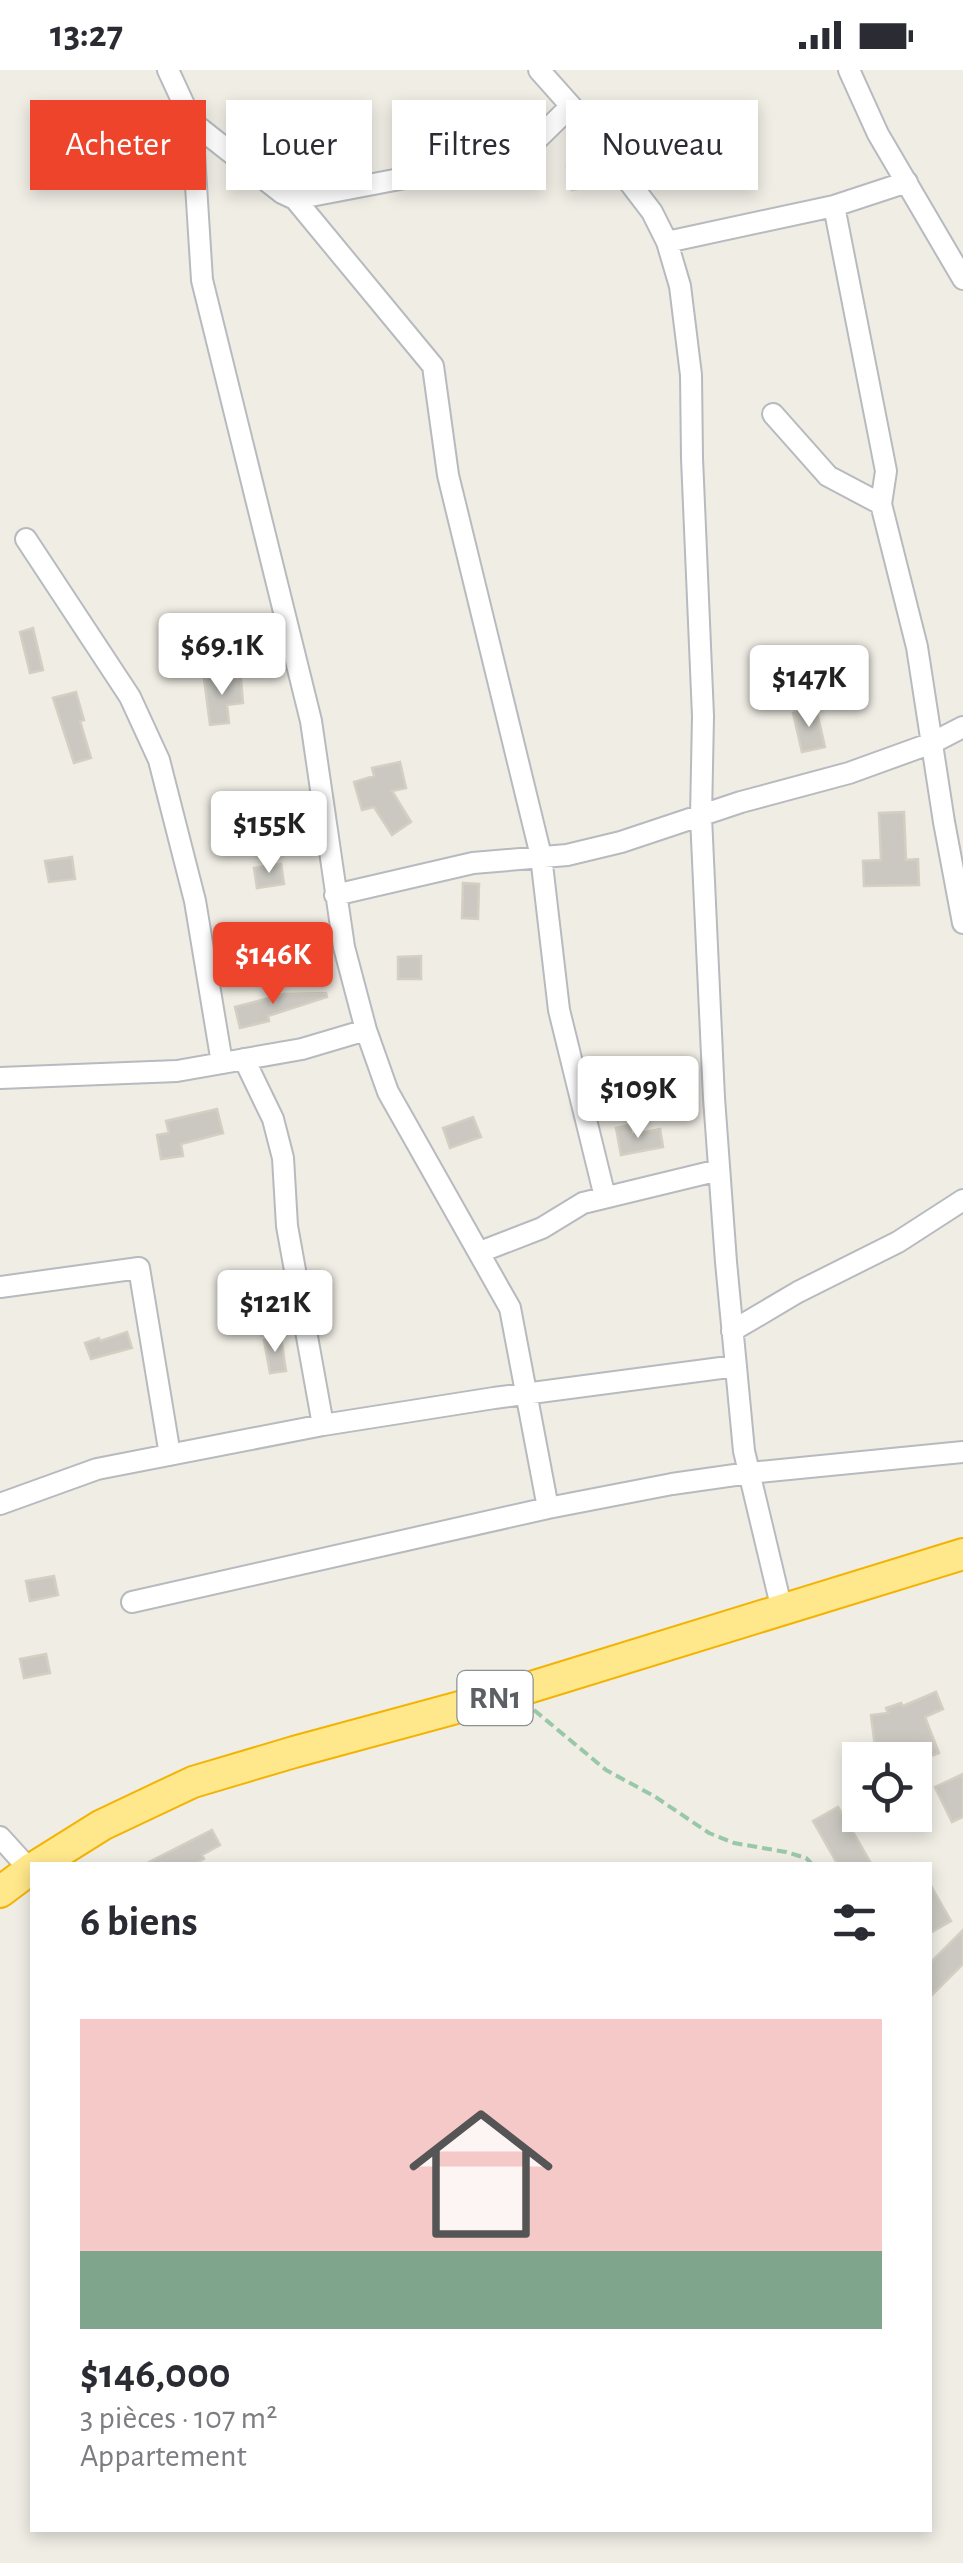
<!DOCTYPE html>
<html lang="fr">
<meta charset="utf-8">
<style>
body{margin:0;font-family:"Alegreya Sans",sans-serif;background:#f7f7f7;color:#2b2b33;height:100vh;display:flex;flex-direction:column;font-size:38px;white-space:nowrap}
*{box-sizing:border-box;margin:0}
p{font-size:32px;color:#7c7c81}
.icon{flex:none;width:55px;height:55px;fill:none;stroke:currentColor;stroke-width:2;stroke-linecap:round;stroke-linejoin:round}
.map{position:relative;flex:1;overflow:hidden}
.drawer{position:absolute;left:30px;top:1792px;width:902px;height:670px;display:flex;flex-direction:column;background:#fff;border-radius:0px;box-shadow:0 5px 15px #0003}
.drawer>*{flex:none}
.banner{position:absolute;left:30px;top:30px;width:905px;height:90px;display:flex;gap:20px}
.tools{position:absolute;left:842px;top:1672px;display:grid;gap:20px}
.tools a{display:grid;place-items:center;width:90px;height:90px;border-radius:0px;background:#fff;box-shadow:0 5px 15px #0003;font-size:50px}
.price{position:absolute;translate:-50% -85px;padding:0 22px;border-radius:10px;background:#fff;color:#222;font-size:32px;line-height:65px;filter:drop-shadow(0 2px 5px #0008)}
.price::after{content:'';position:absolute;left:50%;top:60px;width:30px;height:22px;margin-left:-15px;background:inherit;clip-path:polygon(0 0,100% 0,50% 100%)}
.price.current{background:#ee442b;color:#fff}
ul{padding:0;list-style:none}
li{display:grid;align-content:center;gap:20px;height:530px;padding:0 50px}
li+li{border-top:2px solid #e1e1e2}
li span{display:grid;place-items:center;height:310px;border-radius:0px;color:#555}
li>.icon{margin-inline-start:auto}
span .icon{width:180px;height:180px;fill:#fffc;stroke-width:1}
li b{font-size:42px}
h2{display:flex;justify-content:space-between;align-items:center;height:120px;padding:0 50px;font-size:42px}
.pill{padding:0 35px;border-radius:0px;background:#fff;box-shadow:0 5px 15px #0003;font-size:35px;line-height:90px}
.pill.current{background:#ee442b;color:#fff}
.status{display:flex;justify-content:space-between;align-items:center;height:70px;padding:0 50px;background:#fff;direction:ltr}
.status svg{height:28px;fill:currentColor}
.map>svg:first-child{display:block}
.building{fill:#cac8c1;stroke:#d4cfc2;stroke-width:2.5}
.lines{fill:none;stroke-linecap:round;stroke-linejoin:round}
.minor-casing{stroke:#b7babe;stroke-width:24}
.highway-casing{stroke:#f3b300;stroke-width:34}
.path{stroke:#99c8a9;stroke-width:4;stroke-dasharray:10 5;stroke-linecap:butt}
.minor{stroke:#fff;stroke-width:20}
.highway{stroke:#ffe78b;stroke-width:30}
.labels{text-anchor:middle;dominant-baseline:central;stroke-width:10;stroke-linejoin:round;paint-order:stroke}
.shield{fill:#fff;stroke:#8d9093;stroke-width:2.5}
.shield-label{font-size:32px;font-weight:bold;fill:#5c6065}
</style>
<div class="status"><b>13:27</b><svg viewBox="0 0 49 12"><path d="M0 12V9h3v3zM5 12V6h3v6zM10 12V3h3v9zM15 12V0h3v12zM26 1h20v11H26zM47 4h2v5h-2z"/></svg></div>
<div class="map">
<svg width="963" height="2493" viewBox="0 0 963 2493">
<rect width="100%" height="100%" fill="#efede4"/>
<path class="building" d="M588 92 593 116 572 120 567 97Z
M33 558 43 600 30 603 20 562Z
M223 606 224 610 241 609 243 633 227 635 229 653 210 655 204 608Z
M76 622 84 650 80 651 91 688 74 693 53 628Z
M816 638 825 677 802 682 793 643Z
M400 692 406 718 392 721 411 752 392 765 374 737 362 740 354 712 374 706 372 698Z
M904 742 906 790 918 789 919 815 864 816 863 791 881 790 879 743Z
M72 787 75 809 49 812 45 791Z
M281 794 284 814 257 818 254 798Z
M463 813 479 814 478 849 462 848Z
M421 886V909H398V887Z
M326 923 327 927 268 946 269 951 240 958 235 937 284 924Z
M217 1039 223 1063 181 1074 183 1086 161 1089 157 1065 169 1063 166 1051Z
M473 1047 481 1067 450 1078 443 1058Z
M630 1055 631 1065 660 1059 663 1077 621 1085 616 1058Z
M127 1262 132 1278 91 1289 85 1273 99 1268 100 1271Z
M281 1268 286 1301 270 1303 264 1270Z
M54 1506 58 1525 30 1531 26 1511Z
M46 1584 50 1603 24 1608 20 1589Z
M936 1622 943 1639 925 1647 939 1683 924 1689 921 1682 900 1690H845V1688L875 1677 871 1645 888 1643 886 1638 901 1633 903 1636Z
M963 1704V1747L952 1752 935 1717Z
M838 1737 843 1745H889L890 1747 852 1760 872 1795H838L813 1751Z
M212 1760 220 1775 202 1785 204 1789 192 1795H143Z
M930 1814 951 1851 930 1863Z
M963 1860V1894L930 1927V1893Z"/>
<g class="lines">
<defs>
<path id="minor" d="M168 0 192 52 282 123 295 129 433 296 448 405 541 786 559 940 605 1127
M539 0 571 36 652 142 667 172 680 216 691 305 692 388 703 646 701 747 714 1028 726 1192 744 1381 782 1540
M849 0 878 64 963 209
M192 52 202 210 311 651 344 877 366 960 388 1022 510 1238 548 1438
M295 129 520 86 571 36
M834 136 886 401 881 434 917 577 944 752 963 853
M667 172 834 136 907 112
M773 344 828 406 881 434
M26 469 130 627 159 690 195 831 222 993
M335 825 473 793 567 785 621 772 741 732 849 703 932 673 963 657
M244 989 273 1049 283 1088 287 1156 323 1355
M0 1008 177 1001 302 979 366 960
M480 1182 542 1158 583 1133 719 1100
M0 1217 139 1198 170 1385
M732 1261 798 1222 898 1172 963 1130
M0 1434 97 1399 323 1355 494 1328 736 1296
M132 1532 548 1438 672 1414 749 1403 963 1382
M0 1767 30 1800"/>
<path id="highway" d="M38 1795 102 1755 193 1712 294 1682 515 1622 963 1484
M0 1822 32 1798"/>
</defs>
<use href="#minor" class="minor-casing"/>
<use href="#highway" class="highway-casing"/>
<path class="path" d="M534 1640 606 1700 654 1726 709 1763 734 1773 786 1782 806 1788 813 1795"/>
<use href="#minor" class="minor"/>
<use href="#highway" class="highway"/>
</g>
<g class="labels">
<rect class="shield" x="457.5" y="1601" width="75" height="54" rx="8"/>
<g class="shield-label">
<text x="495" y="1628">RN1</text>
</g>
</g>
</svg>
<div class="tools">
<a><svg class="icon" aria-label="locate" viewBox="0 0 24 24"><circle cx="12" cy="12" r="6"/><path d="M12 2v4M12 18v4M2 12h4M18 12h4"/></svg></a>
</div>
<b class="price" style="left:222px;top:628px">$69.1K</b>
<b class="price" style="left:809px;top:660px">$147K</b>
<b class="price" style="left:269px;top:806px">$155K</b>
<b class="price current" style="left:273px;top:937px">$146K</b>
<b class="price" style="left:638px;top:1071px">$109K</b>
<b class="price" style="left:275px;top:1285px">$121K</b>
<div class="banner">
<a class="pill current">Acheter</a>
<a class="pill">Louer</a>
<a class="pill">Filtres</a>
<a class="pill">Nouveau</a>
</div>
<section class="drawer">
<h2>6 biens<svg class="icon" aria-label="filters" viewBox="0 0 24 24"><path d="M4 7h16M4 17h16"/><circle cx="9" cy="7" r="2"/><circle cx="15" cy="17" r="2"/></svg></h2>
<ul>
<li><span style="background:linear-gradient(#f6c9c9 75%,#7fa58c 0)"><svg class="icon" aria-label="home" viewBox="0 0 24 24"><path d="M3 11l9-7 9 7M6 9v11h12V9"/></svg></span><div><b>$146,000</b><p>3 pièces · 107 m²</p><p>Appartement</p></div></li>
</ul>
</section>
</div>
